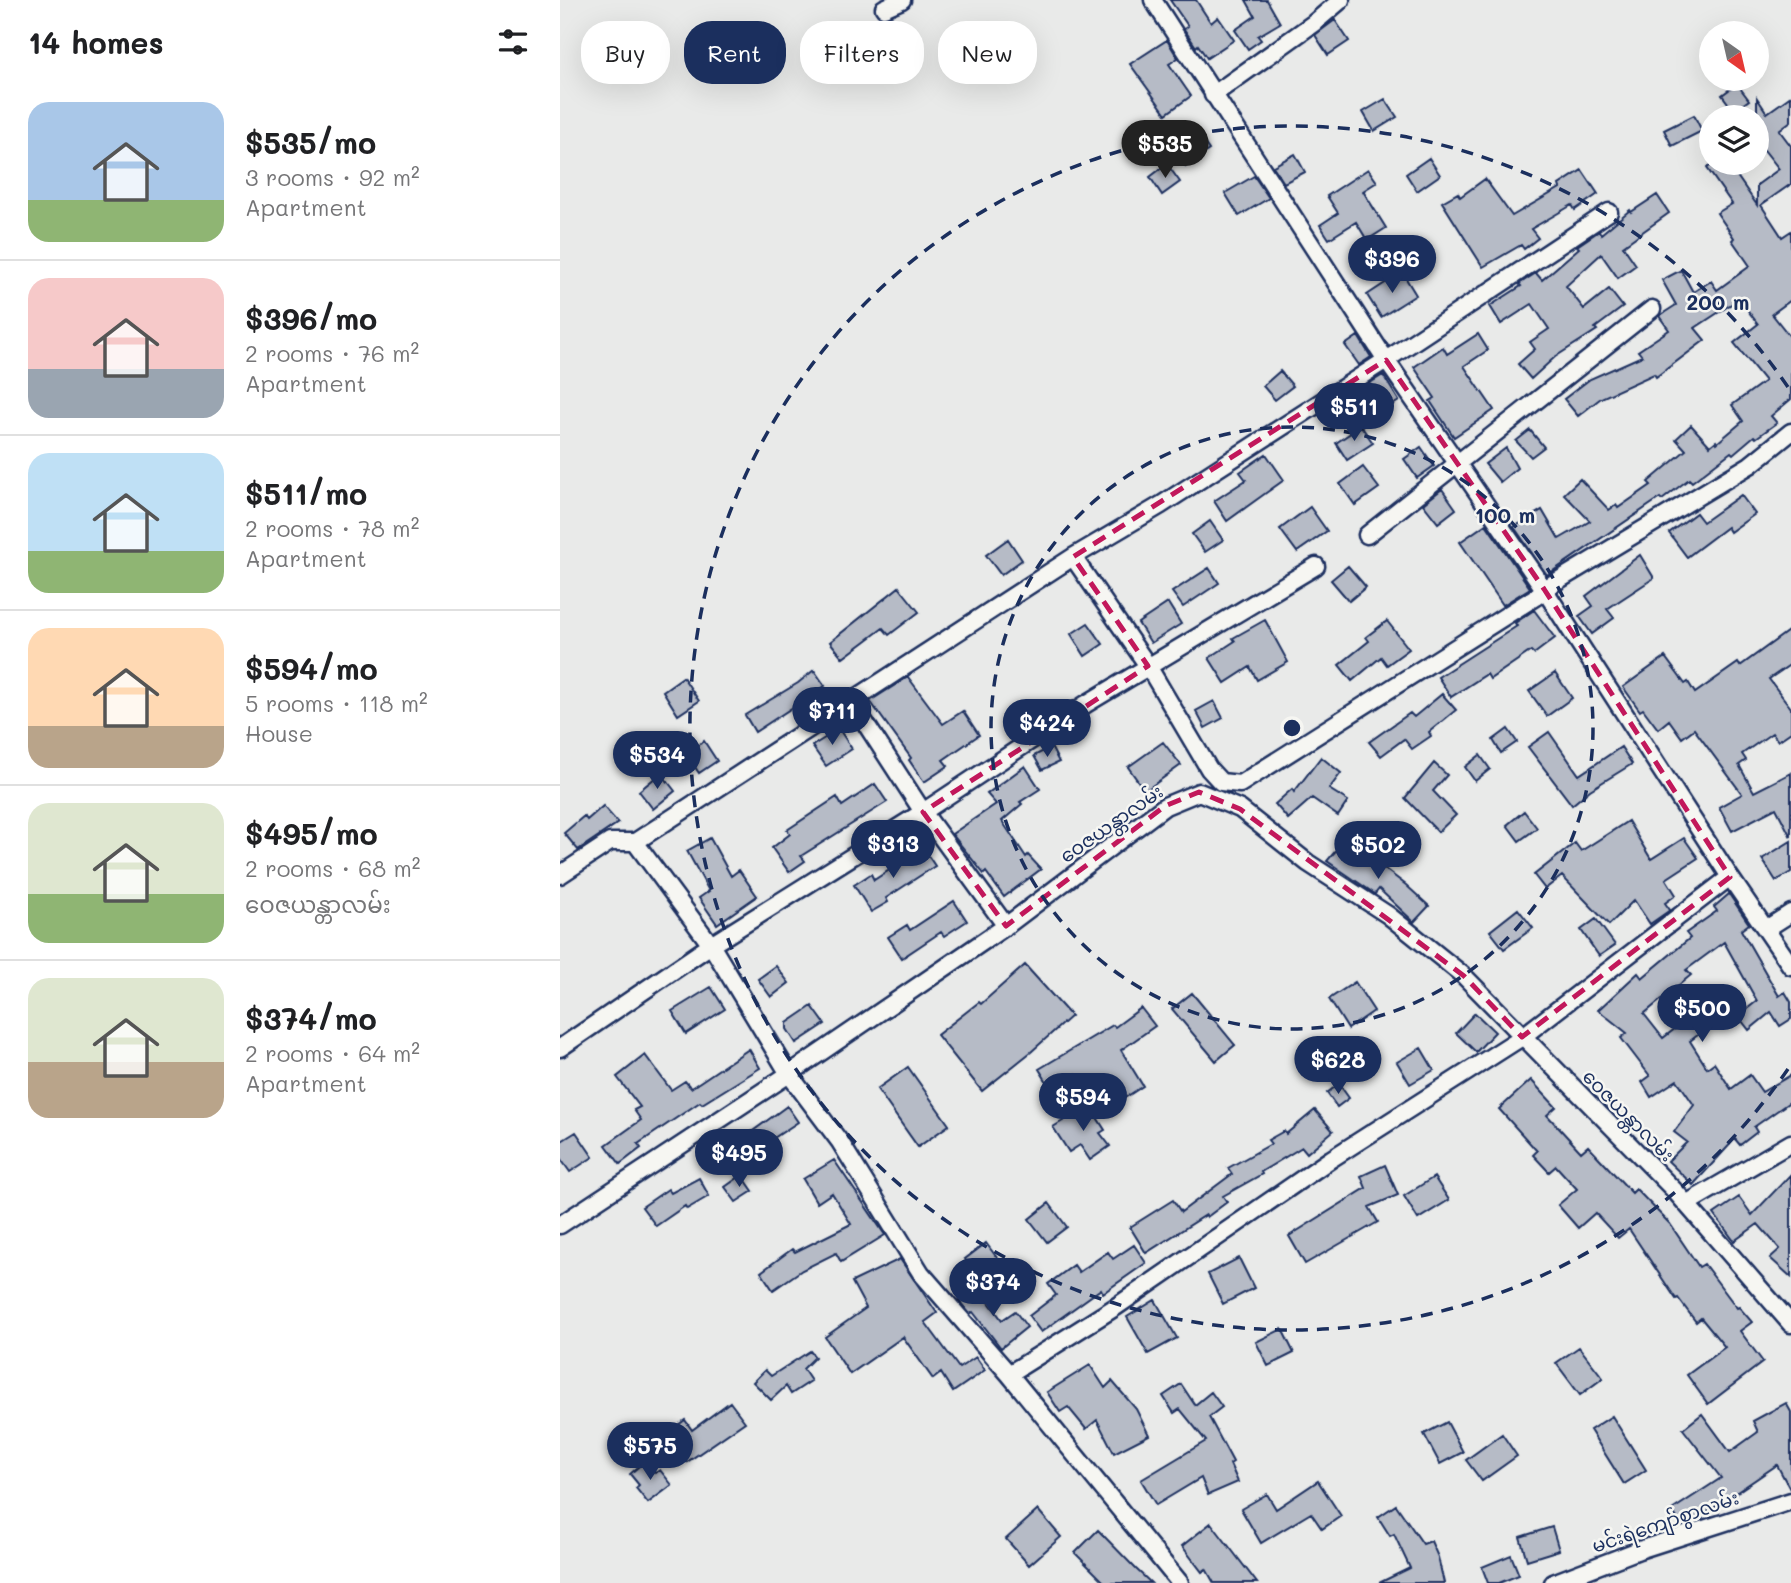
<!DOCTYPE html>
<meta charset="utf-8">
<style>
body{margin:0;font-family:Mali,"Noto Sans Myanmar",sans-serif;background:#f2f2f2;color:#202124;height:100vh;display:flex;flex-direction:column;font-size:26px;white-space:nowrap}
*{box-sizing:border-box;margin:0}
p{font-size:23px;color:#757577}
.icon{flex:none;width:38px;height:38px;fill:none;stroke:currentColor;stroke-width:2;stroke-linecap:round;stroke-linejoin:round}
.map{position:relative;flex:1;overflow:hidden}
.details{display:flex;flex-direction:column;background:#fff;width:560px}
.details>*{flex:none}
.banner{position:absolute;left:21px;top:21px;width:665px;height:63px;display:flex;gap:14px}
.needle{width:46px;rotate:146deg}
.buttons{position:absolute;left:1139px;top:21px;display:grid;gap:14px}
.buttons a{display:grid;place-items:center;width:70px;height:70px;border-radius:50%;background:#fff;box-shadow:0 7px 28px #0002;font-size:35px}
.price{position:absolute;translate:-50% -60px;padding:0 16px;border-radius:24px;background:#1b2f5e;color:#fff;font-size:23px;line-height:46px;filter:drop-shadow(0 2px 4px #0008)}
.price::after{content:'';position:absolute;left:50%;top:42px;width:21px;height:16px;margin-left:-10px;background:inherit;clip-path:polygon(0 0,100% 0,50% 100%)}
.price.active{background:#222;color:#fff}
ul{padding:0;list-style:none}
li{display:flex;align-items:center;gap:21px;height:175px;padding:0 28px}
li+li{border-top:2px solid #e0e0e0}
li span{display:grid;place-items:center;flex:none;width:196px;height:140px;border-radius:21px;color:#555}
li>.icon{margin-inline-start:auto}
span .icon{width:84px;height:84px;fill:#fffc;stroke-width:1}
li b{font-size:30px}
h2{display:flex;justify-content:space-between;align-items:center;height:84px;padding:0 28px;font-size:30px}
.pill{padding:0 24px;border-radius:28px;background:#fff;box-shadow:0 7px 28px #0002;font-size:24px;line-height:63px}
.pill.active{background:#1b2f5e;color:#fff}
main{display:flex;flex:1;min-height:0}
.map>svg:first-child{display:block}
.building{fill:#b6bbc6;stroke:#1b2f5e;stroke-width:2}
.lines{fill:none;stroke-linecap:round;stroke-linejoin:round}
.minor-casing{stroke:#1b2f5e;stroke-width:21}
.minor{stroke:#f6f6f2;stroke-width:16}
.marked{fill:none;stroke:#c2185b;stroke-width:5;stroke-dasharray:14 9;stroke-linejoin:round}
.ring{fill:none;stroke:#1b2f5e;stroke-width:3.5;stroke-dasharray:12 9}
.labels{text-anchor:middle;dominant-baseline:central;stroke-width:5;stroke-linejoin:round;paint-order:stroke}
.street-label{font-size:19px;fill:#1b2f5e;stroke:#f6f6f2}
.centre{fill:#1b2f5e;stroke:#f6f6f2;stroke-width:3.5}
.ring-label{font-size:21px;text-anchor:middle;font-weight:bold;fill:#1b2f5e;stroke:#f6f6f2;stroke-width:5;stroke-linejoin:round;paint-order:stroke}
</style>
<main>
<section class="details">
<h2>14 homes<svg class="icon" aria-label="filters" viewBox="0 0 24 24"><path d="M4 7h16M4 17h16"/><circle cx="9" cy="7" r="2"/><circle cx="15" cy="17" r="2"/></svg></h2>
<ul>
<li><span style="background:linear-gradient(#a9c7e8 70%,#8fb573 0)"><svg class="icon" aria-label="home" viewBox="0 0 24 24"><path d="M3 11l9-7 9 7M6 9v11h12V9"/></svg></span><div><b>$535/mo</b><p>3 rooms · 92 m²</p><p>Apartment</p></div></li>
<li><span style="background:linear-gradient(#f6c9c9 65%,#9aa5b1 0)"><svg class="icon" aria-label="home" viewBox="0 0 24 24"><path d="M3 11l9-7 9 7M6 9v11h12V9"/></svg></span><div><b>$396/mo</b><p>2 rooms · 76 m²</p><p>Apartment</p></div></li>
<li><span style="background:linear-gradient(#bfe0f5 70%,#8fb573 0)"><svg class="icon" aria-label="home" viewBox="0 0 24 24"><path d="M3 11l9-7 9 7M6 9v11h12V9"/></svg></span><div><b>$511/mo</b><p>2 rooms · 78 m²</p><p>Apartment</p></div></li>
<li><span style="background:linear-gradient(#ffd9b3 70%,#b9a48a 0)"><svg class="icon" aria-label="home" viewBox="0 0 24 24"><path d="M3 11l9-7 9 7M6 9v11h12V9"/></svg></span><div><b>$594/mo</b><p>5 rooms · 118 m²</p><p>House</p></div></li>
<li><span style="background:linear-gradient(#dfe7d0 65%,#8fb573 0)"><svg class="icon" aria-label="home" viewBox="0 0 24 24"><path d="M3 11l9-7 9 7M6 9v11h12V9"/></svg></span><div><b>$495/mo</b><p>2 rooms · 68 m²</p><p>ဝေဇယန္တာလမ်း</p></div></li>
<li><span style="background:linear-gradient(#dfe7d0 60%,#b9a48a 0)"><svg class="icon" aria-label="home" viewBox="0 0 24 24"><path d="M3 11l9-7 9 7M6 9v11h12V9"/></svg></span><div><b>$374/mo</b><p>2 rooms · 64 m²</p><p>Apartment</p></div></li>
</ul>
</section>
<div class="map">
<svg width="1231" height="1583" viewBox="0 0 1231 1583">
<rect width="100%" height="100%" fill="#e9eae9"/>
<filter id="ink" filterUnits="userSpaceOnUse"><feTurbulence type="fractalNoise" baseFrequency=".0143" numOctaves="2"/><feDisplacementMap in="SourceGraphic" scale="14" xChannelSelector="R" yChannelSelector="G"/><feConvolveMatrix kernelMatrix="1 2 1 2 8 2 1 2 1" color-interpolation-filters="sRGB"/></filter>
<g filter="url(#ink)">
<path class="building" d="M610 0H636L651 23 658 17 674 40 647 58 638 45 636 47 624 29 628 26Z
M686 0H707L720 23 698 36 701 40 688 49 675 30 695 16Z
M775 20 789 41 768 55 755 35Z
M607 40 618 58 609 64 631 96 606 114 570 64Z
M1177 84 1189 100 1174 111 1162 95Z
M1231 96V121L1219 130 1231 146V184L1201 205 1222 237 1231 231V300L1212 314 1231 338V399L1211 416 1217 423 1196 438 1194 436 1173 454 1171 452 1132 482 1129 479 1102 500 1100 498 987 575 954 527 982 510 999 539 1030 521 1004 494 1020 479 1049 510 1056 505 1058 508 1091 485 1088 482 1126 450 1116 439 1131 425 1150 446 1156 441 1157 443 1183 421 1172 405 1205 381 1174 343 1198 324 1179 299 1135 328 1145 340 1096 377 1094 374 1041 398 1018 416 1004 399 1030 379 1082 356 1078 351 1109 330 1099 316 1116 305 1102 280 1121 270 1133 292 1151 281 1157 290 1190 266 1172 240 1174 238 1157 213 1172 204 1147 168 1155 163H1168L1197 205V185L1219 169 1197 141V98L1207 113Z
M825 99 837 117 814 131 803 112Z
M1134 115 1142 131 1112 146 1104 130Z
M636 131 649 150 626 166 613 146Z
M735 154 745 172 724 183 713 166Z
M869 158 880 175 857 191 846 174Z
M607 164 620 182 602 195 590 177Z
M808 169 817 182 803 191 826 228 807 240 796 222 769 239 760 225 778 213 767 196Z
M1022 170 1038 194 1015 210 1012 205 971 229 978 238 964 249 961 245 923 267 882 202 898 193 900 197 925 179 952 216 1000 188 999 185Z
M694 176 709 198 679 216 665 193Z
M1097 195 1109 213 1063 246 1076 265 1058 278 1041 254 1006 286 1024 309 1049 289 1063 307 1035 328 1037 330 995 357 971 379 958 364 975 349 970 342 989 329 972 304 941 324 930 306 961 286 959 284 976 273 982 280 1019 248 1017 246 1039 231 1041 234 1070 210 1071 212Z
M842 272 856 295 821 317 807 295Z
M918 334 928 350 904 366 934 410 894 437 870 401 875 398 854 367 883 347 887 354Z
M798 336 811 357 799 365 785 345Z
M720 371 733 386 715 400 703 386Z
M823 375 839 401 806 422 789 396Z
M801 426 813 443 787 460 776 443Z
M970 430 984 447 971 457 956 441Z
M861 447 874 466 857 478 844 459Z
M946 448 957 468 940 482 925 464Z
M706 454 724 480 667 521 654 501 686 480 680 472Z
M803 467 819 488 795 505 780 484Z
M882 489 896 509 878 523 863 504Z
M1181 495 1195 514 1170 532 1167 527 1127 557 1109 533 1136 513 1143 522Z
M750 507 767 531 737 552 720 529Z
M650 521 663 540 645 552 632 534Z
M926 524 970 588 943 605 900 542Z
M448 539 462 560 441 575 426 555Z
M1080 555 1094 578 1047 609 1054 618 1032 634 1019 616 1033 606 1026 596Z
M788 566 806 587 789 601 771 580Z
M649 568 659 583 623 607 612 592Z
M339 587 359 612 329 635 323 628 283 658 270 642Z
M608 603 621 624 591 643 578 623Z
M974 610 995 638 974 654 971 651 930 679 927 674 891 697 878 677 957 626 955 623Z
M705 620 728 662 697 680 690 667 665 683 649 658 675 641 673 638Z
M827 621 849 649 827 665 821 657 792 681 779 665 809 641 806 637Z
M528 623 543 644 525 656 511 634Z
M1231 629V664L1209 679 1231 708V732L1218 741 1212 733 1182 754 1186 760 1179 765 1194 792 1231 773V837L1216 808 1172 831 1159 807 1182 794 1134 729 1122 738 1109 720 1098 729 1083 709 1080 711 1063 687 1105 657 1125 684 1128 682 1135 693 1178 663 1180 666Z
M254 670 265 686 195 732 185 715 238 683Z
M995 673 1012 698 987 716 969 691Z
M123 677 139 701 118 715 103 691Z
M348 677 383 724 403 711 419 735 383 760 388 766 364 782 349 760 351 758 310 701Z
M882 694 896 710 869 732 871 736 852 749 844 739 821 756 809 742 850 713 854 717Z
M654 701 663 718 645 728 636 711Z
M279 729 292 749 266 766 252 746Z
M948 729 957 742 941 753 933 740Z
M989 732 1019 775 1061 747 1072 764 1030 790 1012 805 968 747Z
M144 741 157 761 139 773 126 754Z
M603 742 621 765 585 791 568 767Z
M491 747 499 762 482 770 474 756Z
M920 755 930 769 915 781 905 767Z
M761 757 781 773 769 789 788 801 778 816 752 798 728 819 715 804 732 789 734 792Z
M874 763 887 775 873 791 896 815 878 832 845 798Z
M465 766 480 789 460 802 462 804 442 821 466 857 468 855 481 869 444 897 426 872 424 874 392 834 436 804 427 794Z
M101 773 115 791 93 809 79 791Z
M315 784 327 802 241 856 245 861 229 872 212 848 230 834 227 830 277 797 282 806Z
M43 806 58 823 18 850 4 833 24 816 27 820Z
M964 811 977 828 959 841 947 825Z
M1068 821 1091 859 1124 838 1138 858 1106 879 1116 895 1105 903 1110 910 1090 924 1074 900 1049 925 1002 876 985 889 974 875 1015 843 1021 851Z
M150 838 171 876 179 870 197 896 157 924 139 898 149 891 127 851Z
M784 841 814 867 817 863 846 885 869 906 854 922 819 889 815 894 767 861Z
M1231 841V872L1216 881 1202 859Z
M363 848 375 866 326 898 328 902 311 912 294 885 311 874 314 880Z
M1169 894 1189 924 1181 930 1219 996 1225 992 1231 1002V1019L1220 1026 1211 1012 1189 1030 1178 1016 1197 1001 1164 942 1126 970 1131 975 1084 1014 1103 1038 1143 1007 1155 1022 1130 1041 1147 1068 1154 1063 1171 1089 1190 1075 1202 1092 1231 1075V1101L1194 1127 1197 1132 1180 1145 1175 1139 1133 1185 1108 1161 1127 1142 1114 1132 1134 1105 1117 1080 1091 1097 1082 1082 1090 1076 1061 1038 1067 1033 1038 1010 1078 973 1082 978 1130 938 1126 933 1157 911 1154 907Z
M394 901 407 921 384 936 381 932 342 958 328 937 347 925 350 930Z
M958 909 973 928 944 949 930 931Z
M1036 919 1055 945 1039 956 1021 930Z
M465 965 511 1016 471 1052 422 1091 377 1035 419 1002 421 1004Z
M216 966 229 983 211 997 198 979Z
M795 982 814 1011 788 1029 769 999Z
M151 987 165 1009 126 1034 112 1011Z
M632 993 675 1045 656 1061 612 1009Z
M252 1006 265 1024 236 1043 227 1029V1023Z
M581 1008 595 1026 561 1050 583 1086 540 1114 516 1074 492 1090 479 1069 553 1025 555 1027Z
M915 1013 935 1032 916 1052 896 1033Z
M861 1048 874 1070 850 1084 837 1062Z
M189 1049 200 1068 142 1104 140 1102 78 1144 81 1148 60 1164 46 1145 81 1120 74 1110 80 1107 57 1077 85 1055 111 1090 125 1081 131 1088Z
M348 1067 389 1125 358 1147 317 1089Z
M971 1080 996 1107 987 1115 1021 1152 1028 1146 1072 1193 1076 1189 1110 1224 1139 1267 1144 1264 1177 1308 1179 1307 1192 1322 1180 1331 1203 1362 1148 1404 1127 1375 1165 1347 1141 1318 1136 1322 1118 1298 1116 1299 1069 1229 1058 1238 1035 1213 1018 1228 998 1205 1017 1189 996 1166 989 1172 973 1155 977 1151 939 1109Z
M779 1084 789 1098 777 1107 767 1093Z
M529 1105 545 1130 540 1133 550 1146 530 1160 520 1145 509 1152 493 1127Z
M227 1106 238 1122 205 1144 214 1155 196 1169 175 1144Z
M755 1110 773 1131 747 1153 742 1147 701 1172 702 1174 663 1196 667 1202 647 1217 646 1215 586 1253 570 1227 613 1200 621 1212 672 1174 668 1168 711 1144 708 1140 724 1131 726 1134Z
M16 1132 33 1157 10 1172 0 1158V1142Z
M274 1160 325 1235 281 1262 276 1253 242 1270 213 1290 201 1272 232 1249 235 1252 291 1224 272 1193 257 1203 243 1179Z
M825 1165 838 1195 809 1207 818 1222 745 1264 729 1236 806 1188 801 1176Z
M1231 1174V1277L1210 1258 1220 1249 1198 1224 1174 1241 1154 1214 1179 1197 1192 1215Z
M182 1175 193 1191 176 1202 165 1187Z
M874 1177 889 1200 858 1219 844 1196Z
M139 1178 149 1196 127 1209 125 1206 96 1226 82 1207 108 1189 111 1193Z
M489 1203 507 1227 487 1242 469 1219Z
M426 1243 444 1267 422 1283 405 1259Z
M574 1245 586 1263 543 1293 541 1289 481 1332 469 1316 496 1295 488 1284 514 1265 519 1272 548 1252 553 1259Z
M679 1258 694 1288 663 1304 648 1274Z
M340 1259 377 1313 365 1322 399 1368 416 1357 425 1370 393 1392 381 1373 373 1379 343 1337 290 1374 265 1337 306 1308 292 1282Z
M418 1287 442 1320 455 1311 467 1327 441 1348 413 1312 410 1314 399 1301Z
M595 1300 617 1338 588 1354 567 1317Z
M722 1329 734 1353 708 1366 696 1342Z
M1019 1347 1043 1378 1020 1395 996 1363Z
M250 1351 255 1357 243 1369 251 1381 231 1394 226 1386 211 1400 193 1382 205 1370 211 1376Z
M530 1365 545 1388 552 1381 576 1409 589 1435 554 1453 537 1420 526 1429 508 1407 500 1412 487 1392Z
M621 1384 635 1405 651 1392 662 1407 649 1417 673 1462 670 1464 678 1482 648 1495 641 1478 596 1505 581 1480 646 1441 620 1409 614 1413 603 1396Z
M170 1402 185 1422 127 1462 107 1433 125 1420 132 1430Z
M1226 1403 1231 1412V1491L1217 1465 1136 1520 1121 1525 1112 1510 1161 1478 1123 1429 1142 1414 1170 1452 1198 1432 1193 1421Z
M1052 1416 1086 1470 1064 1484 1030 1430Z
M887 1422 903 1452 880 1464 864 1434Z
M942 1434 957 1456 922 1481 906 1460Z
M85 1461 95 1473 100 1470 112 1485 88 1503 76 1488 79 1485 70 1474Z
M758 1481 781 1516 762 1529 751 1513 701 1543 681 1509 707 1494 716 1509Z
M836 1505 863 1544 871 1541 878 1557 884 1583H819L850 1568 834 1534 830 1536 818 1517Z
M478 1510 501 1537 469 1565 446 1539Z
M651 1523 697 1583H654L646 1569 642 1572 622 1546Z
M992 1527 999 1550 967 1560 960 1537Z
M538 1530 576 1569 591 1583H545L515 1553Z
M951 1555 959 1575 939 1583H928L922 1567Z"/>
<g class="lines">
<defs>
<path id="minor" d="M593 0 826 360 984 589 1170 877
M324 8 342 0
M653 95 754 23 781 0
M807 535 1092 309
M513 557 588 666 649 769 661 782 680 784 977 596 984 589 1190 465 1231 432
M291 701 363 812 446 926
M75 842 513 557 601 505 826 360 1049 212
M0 875 50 842H75L151 945 229 1074 280 1142 361 1273 449 1374 620 1583
M1206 929 1231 913
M0 1048 151 945 363 812 526 704 756 566
M1126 1204 1231 1143
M0 1225 229 1074 446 926 605 806 639 792 680 809 748 863 828 915 904 976 1115 1191 1231 1324
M449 1374 557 1306 771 1159 962 1037 1170 877 1231 966
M993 1583 1079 1550 1231 1501"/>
</defs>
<use href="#minor" class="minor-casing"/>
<use href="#minor" class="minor"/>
</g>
</g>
<path class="marked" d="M826 360 984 589 1170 877 962 1037 904 976 680 809 639 792 605 806 446 926 363 812 588 666 513 557Z"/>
<g class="ring">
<circle cx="732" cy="728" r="301"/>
<path d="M1228 1069A602 602 0 1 1 1228 387"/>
</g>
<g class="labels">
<g class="street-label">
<text transform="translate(551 823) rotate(-35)">ဝေဇယန္တာလမ်း</text>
<text transform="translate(1069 1115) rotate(45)">ဝေဇယန္တာလမ်း</text>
<text transform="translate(1105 1521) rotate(-19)">မင်းရဲကျော်စွာလမ်း</text>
</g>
</g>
<circle cx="732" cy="728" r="10" class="centre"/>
<g class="ring-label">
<text x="1158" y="310">200 m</text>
<text x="945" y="523">100 m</text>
</g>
</svg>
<div class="buttons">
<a><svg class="needle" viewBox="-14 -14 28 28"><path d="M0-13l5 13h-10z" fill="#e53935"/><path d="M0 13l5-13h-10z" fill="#757577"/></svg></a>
<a><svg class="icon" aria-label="layers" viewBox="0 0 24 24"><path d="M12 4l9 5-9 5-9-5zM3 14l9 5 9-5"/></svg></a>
</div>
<b class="price active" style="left:605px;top:180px">$535</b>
<b class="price" style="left:832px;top:295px">$396</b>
<b class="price" style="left:794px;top:443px">$511</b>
<b class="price" style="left:272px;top:747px">$711</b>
<b class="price" style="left:487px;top:759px">$424</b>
<b class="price" style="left:97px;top:791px">$534</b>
<b class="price" style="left:333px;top:880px">$313</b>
<b class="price" style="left:818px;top:881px">$502</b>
<b class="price" style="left:1142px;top:1044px">$500</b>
<b class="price" style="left:778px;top:1096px">$628</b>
<b class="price" style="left:523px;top:1133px">$594</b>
<b class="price" style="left:179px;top:1189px">$495</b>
<b class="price" style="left:433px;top:1318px">$374</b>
<b class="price" style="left:90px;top:1482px">$575</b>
<div class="banner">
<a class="pill">Buy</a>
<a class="pill active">Rent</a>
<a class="pill">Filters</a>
<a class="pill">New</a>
</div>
</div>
</main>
